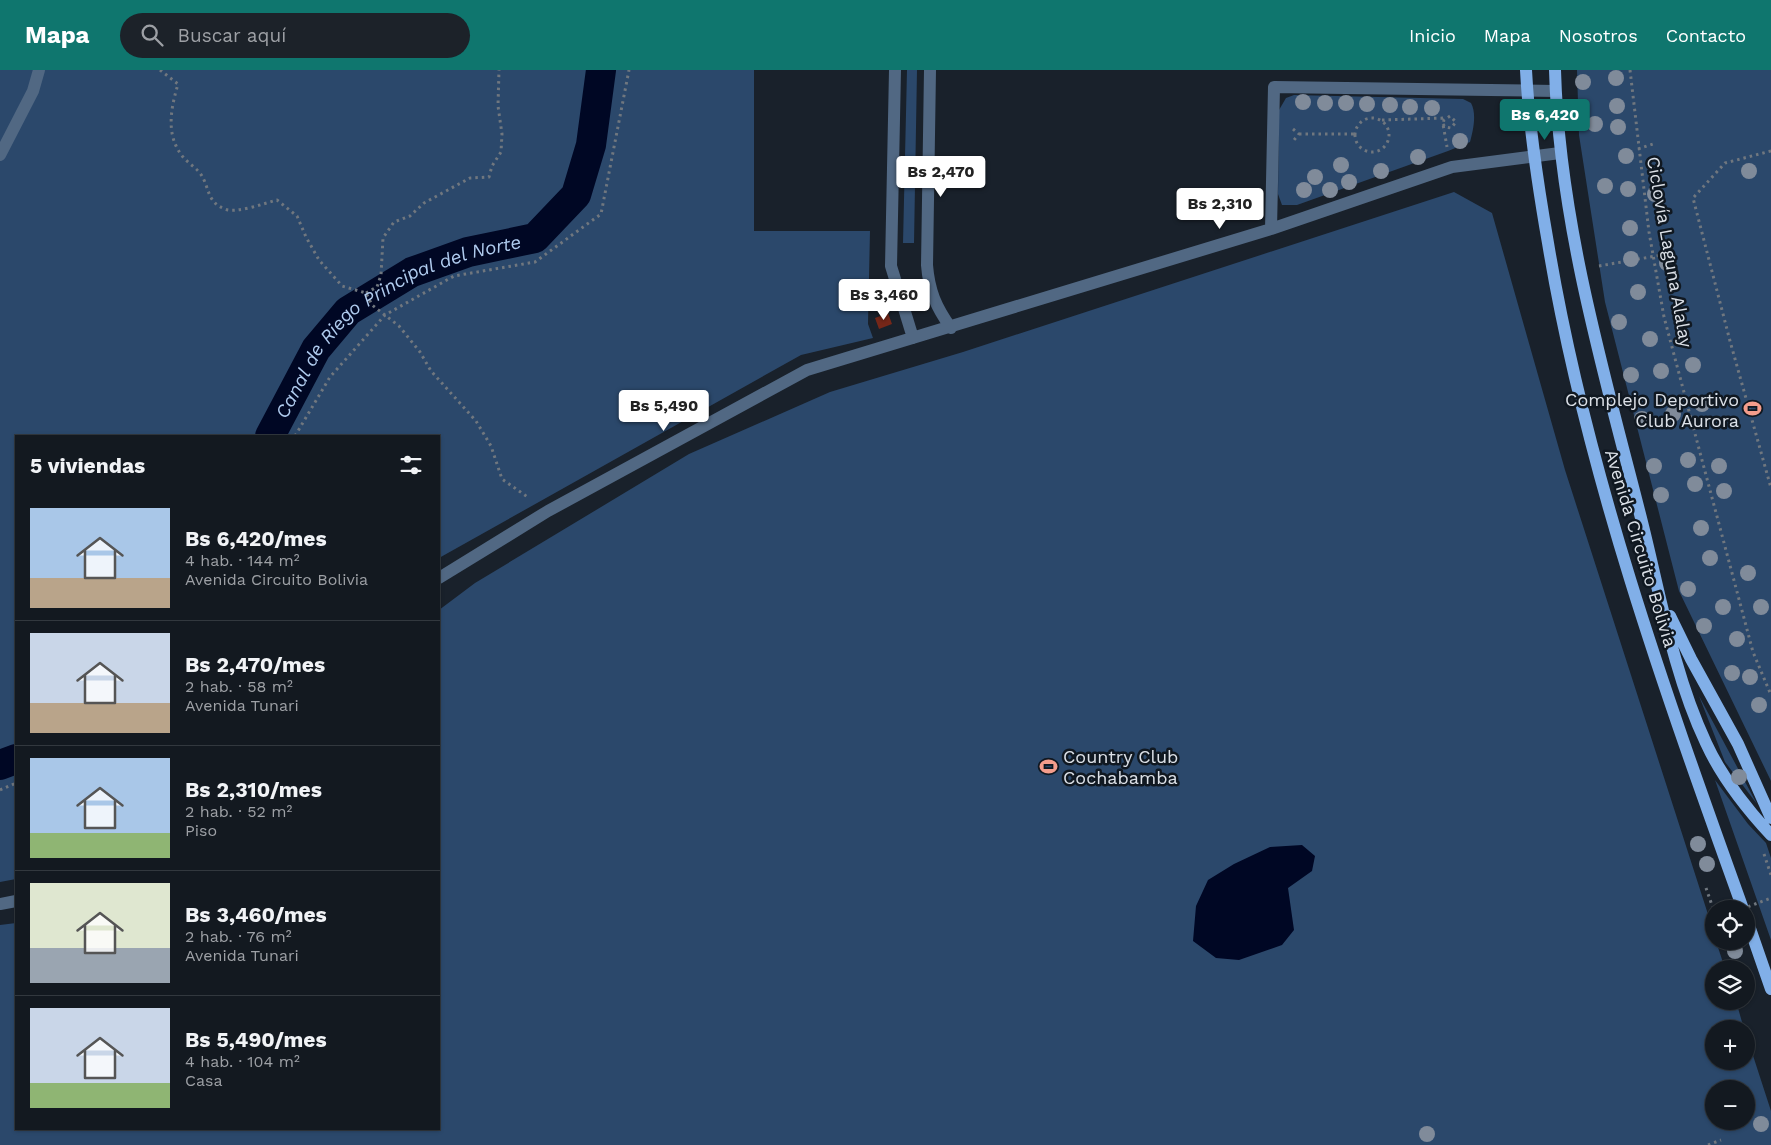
<!DOCTYPE html>
<html lang="es">
<meta charset="utf-8">
<style>
body{margin:0;font-family:"Work Sans",sans-serif;background:#1c2229;color:#f1f3f6;height:100vh;display:flex;flex-direction:column;font-size:19px;white-space:nowrap}
*{box-sizing:border-box;margin:0}
p{font-size:16px;color:#9da0a5}
.icon{flex:none;width:28px;height:28px;fill:none;stroke:currentColor;stroke-width:2;stroke-linecap:round;stroke-linejoin:round}
.map{position:relative;flex:1;overflow:hidden}
.sheet{position:absolute;left:15px;top:365px;width:425px;height:695px;display:flex;flex-direction:column;background:#131920;border-radius:0px;box-shadow:0 1px 4px #0004,0 0 0 1px #32383e}
.sheet>*{flex:none}
.controls{position:absolute;left:1705px;top:830px;display:grid;gap:10px}
.controls a{display:grid;place-items:center;width:50px;height:50px;border-radius:50%;background:#131920;box-shadow:0 1px 4px #0004,0 0 0 1px #32383e;font-size:25px}
.price{position:absolute;translate:-50% -42px;padding:0 11px;border-radius:5px;background:#fff;color:#222;font-size:16px;line-height:32px;filter:drop-shadow(0 1px 2px #0008)}
.price::after{content:'';position:absolute;left:50%;top:30px;width:15px;height:11px;margin-left:-8px;background:inherit;clip-path:polygon(0 0,100% 0,50% 100%)}
.price.on{background:#0f766e;color:#fff}
ul{padding:0;list-style:none}
li{display:flex;align-items:center;gap:15px;height:125px;padding:0 15px}
li+li{border-top:1px solid #32383e}
li span{display:grid;place-items:center;flex:none;width:140px;height:100px;border-radius:0px;color:#555}
li>.icon{margin-inline-start:auto}
span .icon{width:60px;height:60px;fill:#fffc;stroke-width:1}
li b{font-size:21px}
h2{display:flex;justify-content:space-between;align-items:center;height:60px;padding:0 15px;font-size:21px}
header{display:flex;align-items:center;gap:30px;box-sizing:border-box;height:70px;padding:0 25px;background:#0f766e;color:#fff}
header strong{font-size:24px}
nav{display:flex;gap:28px;margin-inline-start:auto;font-size:18px}
.search{width:350px;height:45px;background:#1c2229;display:flex;align-items:center;gap:12px;box-sizing:border-box;padding:0 18px;border-radius:28px;color:#9da0a5;font-size:19px}
.map>svg:first-child{display:block}
.green{fill:#2b486b;fill-rule:evenodd}
.water{fill:#000724}
.lines{fill:none;stroke-linecap:round;stroke-linejoin:round}
.canal{stroke:#000724;stroke-width:30}
.building{fill:#762719}
.path{stroke:#70777f;stroke-width:3;stroke-dasharray:2.5 4;stroke-linecap:butt}
.street{stroke:#516883;stroke-width:12}
.primary{stroke:#81afe8;stroke-width:12}
.path-bridge{stroke:#70777f;stroke-width:3;stroke-dasharray:2.5 4;stroke-linecap:butt}
.tree{fill:#808b9a}
.labels{text-anchor:middle;dominant-baseline:central;stroke-width:5;stroke-linejoin:round;paint-order:stroke}
.street-label{font-size:18px;fill:#dce1e8;stroke:#101821}
.poi-label{font-size:18px;fill:#dce1e8;stroke:#101821;text-anchor:end}
.water-label{font-size:19px;font-style:italic;fill:#afcbee;stroke:#101821}
</style>
<header>
<strong>Mapa</strong>
<div class="search"><svg class="icon" aria-label="search" viewBox="0 0 24 24"><circle cx="10" cy="10" r="6"/><path d="M15 15l6 6"/></svg>Buscar aquí</div>
<nav><a>Inicio</a><a>Mapa</a><a>Nosotros</a><a>Contacto</a></nav>
</header>
<div class="map">
<svg width="1771" height="1075" viewBox="0 0 1771 1075">
<rect width="100%" height="100%" fill="#19212b"/>
<path class="green" d="M0 0H754V161H870L868 254 873 268 801 285 439 488V366H16V809L0 812Z
M907 0H917L914 173H903Z
M1577 0H1771V711L1679 521 1605 232 1579 65Z
M1294 25 1463 29 1471 33C1477 44 1473 61 1470 72L1448 81 1297 135H1282L1278 124 1279 40 1286 28Z
M1454 122 1492 143 1565 400 1714 863V871H1716L1725 899H1714V931H1736L1744 959H1714V991H1746V964L1771 1041V1075H0V855L16 853V1059H439V540L475 513 689 384 830 322 963 282ZM1714 1019H1746V1051H1714Z
M1699 626 1757 734 1725 692Z
M1715 710 1748 754 1766 773 1771 788V870Z"/>
<path class="water" d="M1302 775 1315 786 1312 801 1288 818 1294 860 1282 875 1239 890 1216 888 1193 871 1196 836 1208 810 1234 794 1270 777Z"/>
<g class="lines">
<g class="canal">
<path id="s1" d="M270 366 316 279 348 241 412 202 468 182 535 168 576 125 591 75 601 0"/>
<path d="M0 695 16 689"/>
</g>
</g>
<path class="building" d="M888 243 892 254 879 259 875 248Z"/>
<g class="lines">
<path class="path" d="M160 0 178 14C171 38 165 65 183 87 188 93 195 97 200 103 210 117 206 132 225 139 236 144 265 133 277 130L297 146 306 167 319 190 342 216 366 223 372 235 399 256 420 282 431 301 476 351 491 376 502 409 529 428
M1630 0 1649 162 1664 247 1753 582 1771 625
M1355 65a17 17 0 1 1 34 0a17 17 0 1 1-34 0Z
M1382 50 1445 48
M1443 54 1445 57 1451 58 1456 52 1450 46 1444 50 1443 54 1447 77
M1293 59 1299 64 1294 70
M1299 64H1355
M1638 79 1656 73
M1771 81 1725 93 1693 128 1730 271 1771 418
M1599 196 1673 183
M366 223 377 217 381 205 383 168 394 152 410 146 424 133 470 108 489 107 492 96 501 82 502 64 498 36 499 0
M295 366 330 307 385 245 454 206 535 192 601 144 629 0
M0 720 16 713
M1764 784 1771 805
M1706 818 1714 841
M1724 871V872
M1708 1075 1721 1070"/>
<path class="street" d="M895 0 891 196 913 268
M930 0 927 195C929 221 936 237 951 258
M0 85 33 21 39 0
M1271 159 1274 17 1555 21
M439 508 548 441 807 300 1271 159 1452 97 1560 83
M0 834 16 831"/>
<path class="primary" d="M1526 0C1529 59 1538 116 1548 173 1586 402 1665 622 1743 839
M1555 0C1559 150 1604 303 1641 448 1660 523 1673 603 1706 673 1722 708 1745 737 1771 765
M1670 546 1691 589 1738 674 1771 748
M1746 847 1771 919"/>
<path class="path-bridge" d="M1742 839 1771 828"/>
</g>
<g class="tree">
<circle cx="1616" cy="8" r="8"/>
<circle cx="1583" cy="12" r="8"/>
<circle cx="1303" cy="32" r="8"/>
<circle cx="1325" cy="33" r="8"/>
<circle cx="1346" cy="33" r="8"/>
<circle cx="1367" cy="34" r="8"/>
<circle cx="1390" cy="35" r="8"/>
<circle cx="1617" cy="36" r="8"/>
<circle cx="1410" cy="37" r="8"/>
<circle cx="1432" cy="38" r="8"/>
<circle cx="1595" cy="54" r="8"/>
<circle cx="1618" cy="57" r="8"/>
<circle cx="1460" cy="71" r="8"/>
<circle cx="1626" cy="86" r="8"/>
<circle cx="1418" cy="87" r="8"/>
<circle cx="1341" cy="95" r="8"/>
<circle cx="1381" cy="101" r="8"/>
<circle cx="1749" cy="101" r="8"/>
<circle cx="1315" cy="107" r="8"/>
<circle cx="1349" cy="112" r="8"/>
<circle cx="1605" cy="116" r="8"/>
<circle cx="1628" cy="119" r="8"/>
<circle cx="1304" cy="120" r="8"/>
<circle cx="1330" cy="120" r="8"/>
<circle cx="1655" cy="124" r="8"/>
<circle cx="1630" cy="158" r="8"/>
<circle cx="1631" cy="189" r="8"/>
<circle cx="1667" cy="193" r="8"/>
<circle cx="1638" cy="222" r="8"/>
<circle cx="1619" cy="252" r="8"/>
<circle cx="1650" cy="269" r="8"/>
<circle cx="1693" cy="295" r="8"/>
<circle cx="1661" cy="301" r="8"/>
<circle cx="1631" cy="305" r="8"/>
<circle cx="1702" cy="334" r="8"/>
<circle cx="1673" cy="344" r="8"/>
<circle cx="1642" cy="349" r="8"/>
<circle cx="1688" cy="390" r="8"/>
<circle cx="1654" cy="396" r="8"/>
<circle cx="1719" cy="396" r="8"/>
<circle cx="1695" cy="414" r="8"/>
<circle cx="1724" cy="421" r="8"/>
<circle cx="1661" cy="425" r="8"/>
<circle cx="1701" cy="458" r="8"/>
<circle cx="1710" cy="488" r="8"/>
<circle cx="1748" cy="503" r="8"/>
<circle cx="1688" cy="519" r="8"/>
<circle cx="1723" cy="537" r="8"/>
<circle cx="1761" cy="537" r="8"/>
<circle cx="1704" cy="556" r="8"/>
<circle cx="1737" cy="569" r="8"/>
<circle cx="1732" cy="603" r="8"/>
<circle cx="1750" cy="607" r="8"/>
<circle cx="1759" cy="635" r="8"/>
<circle cx="1739" cy="707" r="8"/>
<circle cx="1698" cy="774" r="8"/>
<circle cx="1707" cy="794" r="8"/>
<circle cx="1735" cy="881" r="8"/>
<circle cx="1761" cy="1054" r="8"/>
<circle cx="1427" cy="1064" r="8"/>
</g>
<defs>
<symbol id="stadium-bare" viewBox="-9 -9 18 18"><path d="M0-5a6.5 5 0 1 0 0 10a6.5 5 0 1 0 0-10ZM-3.5-1.8h7v3.6h-7Z" fill="#f49d8c" stroke="#101821" stroke-width="2.5" paint-order="stroke"/></symbol>
</defs>
<g fill-rule="evenodd">
<use href="#stadium-bare" x="1740" y="326" width="25" height="25"/>
<use href="#stadium-bare" x="1036" y="684" width="25" height="25"/>
</g>
<g class="labels">
<g class="street-label">
<text transform="translate(1670 182) rotate(80)">Ciclovía Laguna Alalay</text>
<text transform="translate(1641 478) rotate(73)">Avenida Circuito Bolivia</text>
</g>
<g class="poi-label">
<text x="1739" y="329">Complejo Deportivo<tspan x="1739" dy="21">Club Aurora</tspan></text>
<text x="1063" y="686" text-anchor="start">Country Club<tspan x="1063" dy="21">Cochabamba</tspan></text>
</g>
<g class="water-label">
<text stroke="none"><textPath href="#s1" startOffset="179">Canal de Riego Principal del Norte</textPath></text>
</g>
</g>
</svg>
<div class="controls">
<a><svg class="icon" aria-label="locate" viewBox="0 0 24 24"><circle cx="12" cy="12" r="6"/><path d="M12 2v4M12 18v4M2 12h4M18 12h4"/></svg></a>
<a><svg class="icon" aria-label="layers" viewBox="0 0 24 24"><path d="M12 4l9 5-9 5-9-5zM3 14l9 5 9-5"/></svg></a>
<a>+</a>
<a>−</a>
</div>
<b class="price on" style="left:1545px;top:71px">Bs 6,420</b>
<b class="price" style="left:941px;top:128px">Bs 2,470</b>
<b class="price" style="left:1220px;top:160px">Bs 2,310</b>
<b class="price" style="left:884px;top:251px">Bs 3,460</b>
<b class="price" style="left:664px;top:362px">Bs 5,490</b>
<section class="sheet">
<h2>5 viviendas<svg class="icon" aria-label="filters" viewBox="0 0 24 24"><path d="M4 7h16M4 17h16"/><circle cx="9" cy="7" r="2"/><circle cx="15" cy="17" r="2"/></svg></h2>
<ul>
<li><span style="background:linear-gradient(#a9c7e8 70%,#b9a48a 0)"><svg class="icon" aria-label="home" viewBox="0 0 24 24"><path d="M3 11l9-7 9 7M6 9v11h12V9"/></svg></span><div><b>Bs 6,420/mes</b><p>4 hab. · 144 m²</p><p>Avenida Circuito Bolivia</p></div></li>
<li><span style="background:linear-gradient(#c9d6e8 70%,#b9a48a 0)"><svg class="icon" aria-label="home" viewBox="0 0 24 24"><path d="M3 11l9-7 9 7M6 9v11h12V9"/></svg></span><div><b>Bs 2,470/mes</b><p>2 hab. · 58 m²</p><p>Avenida Tunari</p></div></li>
<li><span style="background:linear-gradient(#a9c7e8 75%,#8fb573 0)"><svg class="icon" aria-label="home" viewBox="0 0 24 24"><path d="M3 11l9-7 9 7M6 9v11h12V9"/></svg></span><div><b>Bs 2,310/mes</b><p>2 hab. · 52 m²</p><p>Piso</p></div></li>
<li><span style="background:linear-gradient(#dfe7d0 65%,#9aa5b1 0)"><svg class="icon" aria-label="home" viewBox="0 0 24 24"><path d="M3 11l9-7 9 7M6 9v11h12V9"/></svg></span><div><b>Bs 3,460/mes</b><p>2 hab. · 76 m²</p><p>Avenida Tunari</p></div></li>
<li><span style="background:linear-gradient(#c9d6e8 75%,#8fb573 0)"><svg class="icon" aria-label="home" viewBox="0 0 24 24"><path d="M3 11l9-7 9 7M6 9v11h12V9"/></svg></span><div><b>Bs 5,490/mes</b><p>4 hab. · 104 m²</p><p>Casa</p></div></li>
</ul>
</section>
</div>
